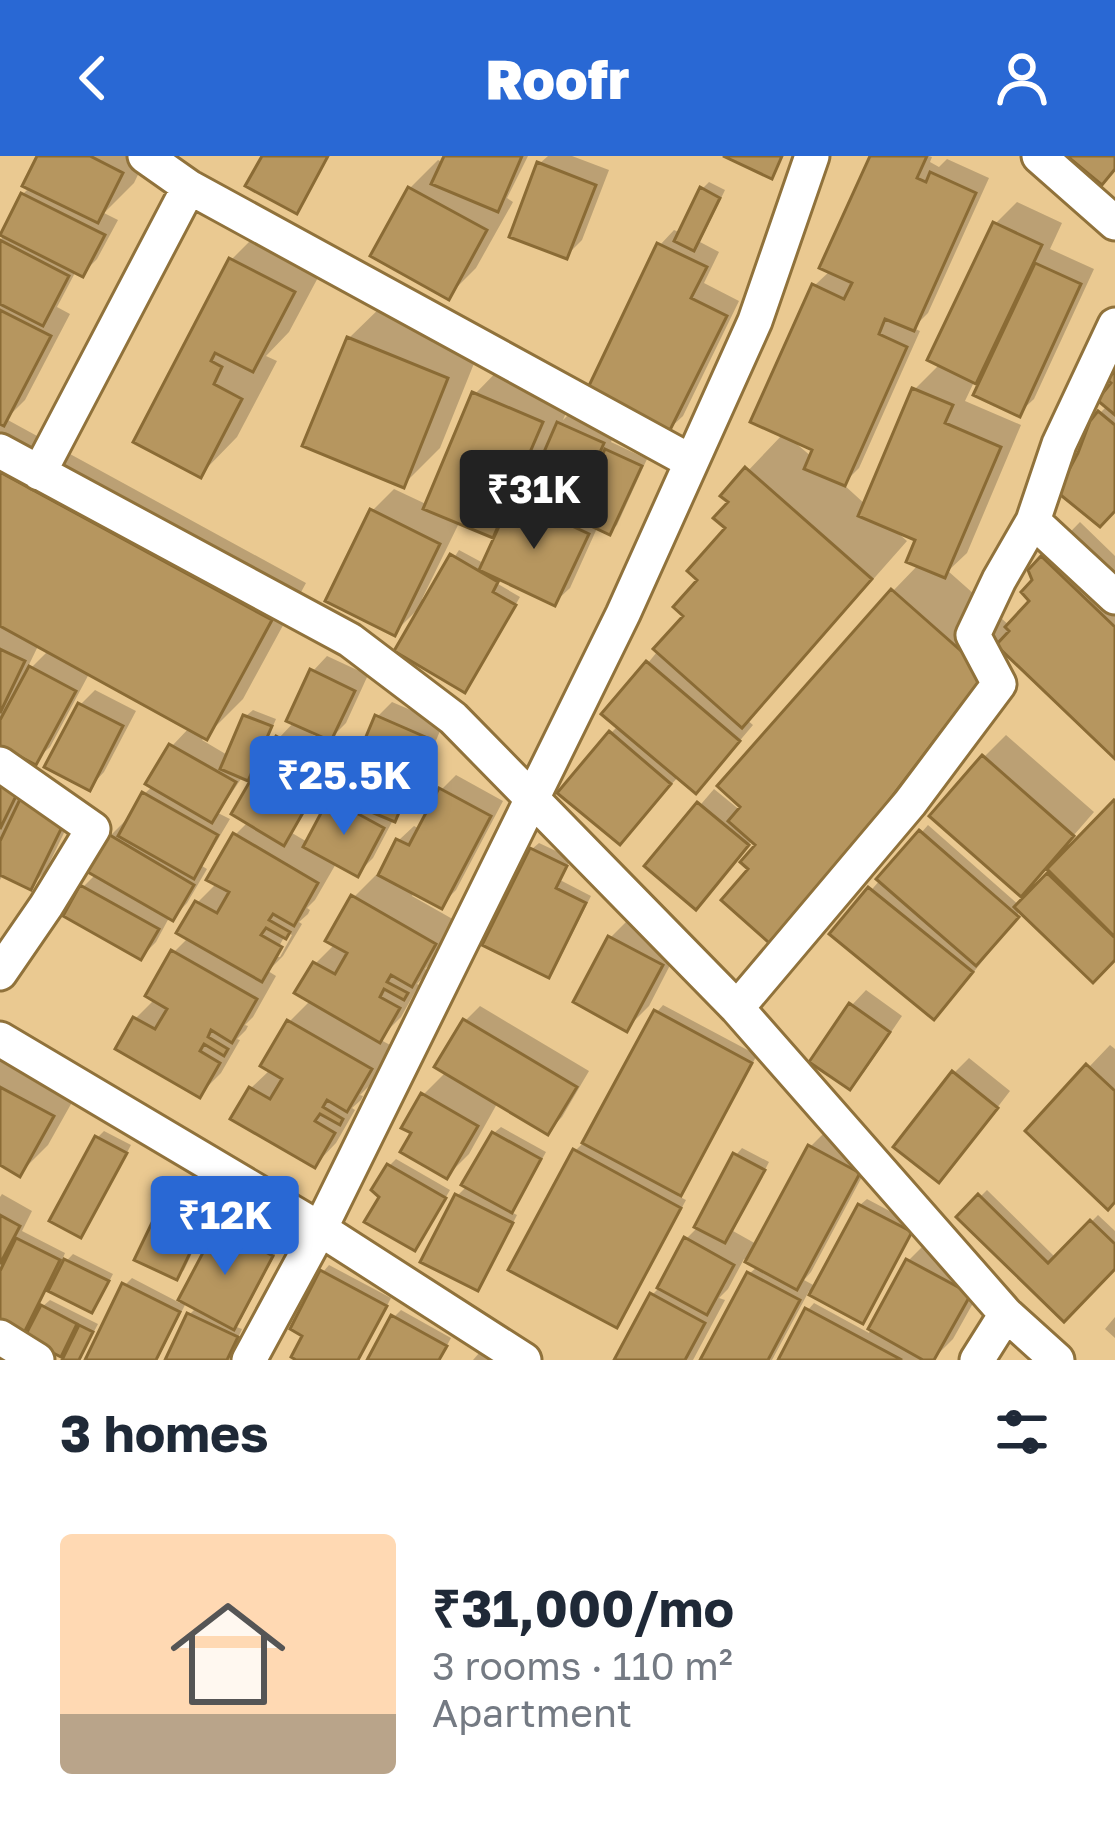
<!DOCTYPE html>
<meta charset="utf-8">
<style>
body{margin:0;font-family:"Golos Text",sans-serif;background:#f2f2f3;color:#1f2937;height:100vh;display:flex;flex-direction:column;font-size:45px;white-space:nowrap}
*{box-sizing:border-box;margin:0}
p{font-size:39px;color:#747a83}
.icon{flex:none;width:66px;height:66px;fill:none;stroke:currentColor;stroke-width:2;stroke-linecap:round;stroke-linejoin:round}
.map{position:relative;height:1204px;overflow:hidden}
.details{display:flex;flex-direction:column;background:#fff;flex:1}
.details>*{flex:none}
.price{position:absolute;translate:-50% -102px;padding:0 27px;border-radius:12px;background:#2968d4;color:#fff;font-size:39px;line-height:78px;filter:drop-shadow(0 3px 6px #0008)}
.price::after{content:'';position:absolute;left:50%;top:72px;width:36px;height:27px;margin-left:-18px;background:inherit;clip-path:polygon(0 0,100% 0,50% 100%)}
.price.on{background:#222;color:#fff}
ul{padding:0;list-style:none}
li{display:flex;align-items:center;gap:36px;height:300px;padding:0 60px}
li+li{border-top:3px solid #e0e1e3}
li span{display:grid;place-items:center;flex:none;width:336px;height:240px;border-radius:12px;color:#555}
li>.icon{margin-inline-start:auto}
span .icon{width:144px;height:144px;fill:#fffc;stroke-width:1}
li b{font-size:51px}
h2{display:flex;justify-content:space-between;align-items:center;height:144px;padding:0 60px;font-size:51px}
header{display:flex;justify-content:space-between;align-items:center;height:156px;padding:0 60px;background:#2968d4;color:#fff;font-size:54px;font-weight:800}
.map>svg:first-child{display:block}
.shadow{fill:#0003;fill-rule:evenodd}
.building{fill:#b6965f;stroke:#8a6b35;stroke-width:3}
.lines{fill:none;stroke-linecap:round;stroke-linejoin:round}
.minor-casing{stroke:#90723b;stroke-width:39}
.minor{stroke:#fff;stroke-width:33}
</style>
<header><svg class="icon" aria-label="back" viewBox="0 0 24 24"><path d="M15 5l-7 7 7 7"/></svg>Roofr<svg class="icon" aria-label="person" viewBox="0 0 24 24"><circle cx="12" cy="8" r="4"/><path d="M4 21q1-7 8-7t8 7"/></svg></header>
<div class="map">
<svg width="1115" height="1204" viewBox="0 0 1115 1204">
<rect width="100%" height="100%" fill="#eac991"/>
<path class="shadow" d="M41 0H147L134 27 104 57 118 64 97 103 82 118 76 115 57 151 70 158 25 244 6 263 306 427 243 543 202 584 229 600 246 560 253 554 276 563 254 615 248 622 243 620 218 657 230 663 202 710 207 713 187 747 173 762 170 760 156 786 141 801 83 731 96 718 110 680 125 665 129 667 144 638 153 630 172 590 190 571 90 516 50 591 35 605 0 586V472L3 469 0 467V84L5 79 23 38 31 30ZM39 488 49 494 25 518V517Z
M447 0H528L507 42 513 46 476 112 448 140 410 32 438 4 444 7Z
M548 0H572L609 14 582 84 567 99 539 8Z
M873 0H929L932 1 930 6 939 11 947 3 989 22 928 157 913 172 920 175 859 312 843 328 866 349 915 233 941 207 995 68 1017 46 1062 67 1050 93 1094 113 1034 243 1019 257 989 210 975 224 965 245 1021 269 967 397 948 415 1010 470 1033 445 1036 425 1032 415 1080 366 1115 400V599L1008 496 812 752 752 713 759 688 753 683 710 735 648 710 714 633 741 655 893 435 919 408V382L892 372 907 385 778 531 746 563 753 569 710 620H679L620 685 611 577 619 569 648 507 687 459 701 424 729 372 732 346 725 339 783 278 814 130 831 114ZM792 284 816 293 812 301Z
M709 26 725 34 700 86 719 96 704 127 739 145 683 260 668 274 660 89 674 74 681 77 702 33Z
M268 67 330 99 289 176 266 200 277 205 237 281 201 318 137 285 231 104Z
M386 146 483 185 440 292 403 329 349 182Z
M511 201 578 229 563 264 574 253 617 272 611 286 647 303 617 369 610 376 598 370 570 432 555 446 501 421 498 428 520 441 471 526 421 450 394 477 372 355 394 333 428 349 475 238ZM460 365 493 379 502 369 485 408 459 394 426 445 422 443Z
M1115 228V352L1100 257 1108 249Z
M327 500 368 519 346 567 331 582 312 573 310 577 342 596 292 677 309 687 331 644 346 629 377 561 392 546 443 568 409 648 393 664 373 702 358 717 337 706 315 744 307 752 310 754 308 758 299 766 302 768 283 800 268 815 276 820 253 861 245 869 248 870 246 874 237 883 240 884 221 917 199 939 119 892 136 862 155 843 174 796 189 781 180 776 198 746 217 727 235 679 249 665 279 582 295 565 313 515ZM287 776 292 779 280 801H273Z
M95 534 136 555 104 616 90 631 80 549Z
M1006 579 1094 656 1067 687 1070 690 1115 647V800L1021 754 990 790 993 792 956 838 934 860 833 778 928 669 1020 750 1053 715 984 601Z
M0 605 31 620 20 646H79L45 716 30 731 3 718 0 724Z
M456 619 503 645 456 734 441 749 415 735 412 740 456 765 433 805 425 813 428 815 425 819 417 828 419 829 401 861 379 883 392 890 369 930 360 939 363 940 361 944 352 952 355 954 336 987 315 1009 251 932 271 913 289 866 311 844 315 808 335 788 329 784 354 741 376 719 380 721 399 684 414 670 420 673 441 634Z
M539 687 571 702 560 724 591 740 555 812 549 818 532 693Z
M633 759 682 786 649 850 627 872 577 845 611 781Z
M866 834 902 860 864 916 849 930 813 905 852 849Z
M663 849 757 899 687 1030 678 1040 686 1044 623 1162 617 1169 575 995 582 988 585 990 657 856Z
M480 850 589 915 562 961 548 975 498 946 469 998 447 1020 415 976 423 939 447 915 465 865Z
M0 888 80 932 48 989 20 1017 0 1006Z
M1110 889 1115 893V1042L1089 911Z
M969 902 1010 935 954 1008V917Z
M501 971 546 996 518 1047 509 1055 517 1059 484 1125 477 1131 424 1104 458 1039 468 1029 494 977Z
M104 975 131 989 87 1072 81 1078 53 1064 98 981Z
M825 976 872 1002 811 1116 804 1124 817 1131 860 1049 867 1043 916 1069 869 1157 863 1164 809 1135 772 1204H704L749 1118 758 1110 744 1103 728 1133 719 1142 725 1144 693 1204H618L652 1139 663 1128 686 1083 701 1068 736 999 742 992 769 1006 733 1075 758 1089 810 991Z
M396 1003 450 1034 421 1084 383 1040 389 1010Z
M181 1020 220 1038 184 1114 177 1121 174 1027Z
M987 1034 1056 1102 1098 1059 1115 1075V1109L1064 1161 960 1061Z
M2 1038 32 1055 22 1075 65 1097 58 1114 73 1098 113 1118 98 1147 91 1153 48 1131 34 1158 50 1144 98 1168 79 1204H65L75 1183 60 1197 36 1162 21 1177 19 1176 3 1204H0V1041Z
M227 1066 278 1093 241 1163 234 1170 242 1173 228 1204H168L189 1159 197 1151 187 1145 157 1204H88L125 1129 132 1122 180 1147 220 1072Z
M931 1082 991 1115 953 1183 932 1204H782L808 1154 814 1147 869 1177 909 1104Z
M329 1109 391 1142 359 1204H293L306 1178 323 1116Z
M401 1154 451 1182 439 1204H370L394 1161Z
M1115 1161V1182L1105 1173Z
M480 1196 496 1204H473Z"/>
<path class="building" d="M37 0H90L123 17 98 67 22 30Z
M262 0H328L297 58 245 30Z
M444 0H522L498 56 431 28Z
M723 0H782L772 23Z
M870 0H927L917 22 926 26 930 16 976 37 914 175 885 163 879 178 907 191 845 330 804 313 812 294 750 266 812 128 844 143 852 127 819 112Z
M1067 0H1115V13L1102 29Z
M537 6 596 29 567 103 509 81Z
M408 31 487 74 449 144 370 100Z
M700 31 720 42 694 95 674 85Z
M21 37 105 79 83 121 0 79Z
M993 66 1042 89 976 228 927 204Z
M0 84 69 120 43 170 0 148Z
M657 87 707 111 691 142 727 160 668 278 585 238Z
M229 102 295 136 253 216 215 197 211 205 222 211 214 228 242 243 201 322 133 286Z
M1035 107 1081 128 1020 261 973 239Z
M0 154 51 180 4 270 0 268Z
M347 181 448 222 404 332 302 290Z
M1115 214V259L1097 244 1111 227 1107 224Z
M912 232 953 249 945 267 1001 291 945 422 906 406 915 384 858 360Z
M472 236 543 266 493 382 423 353Z
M1098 255 1115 269V355L1100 371 1057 336 1078 297 1090 265Z
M557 266 604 287 572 361 525 340Z
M605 293 642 310 610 379 574 362Z
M745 311 872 423 742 572 653 493 683 460 673 451 697 424 687 415 725 372 713 362 728 346 720 340Z
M0 316 272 464 207 584 0 470Z
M512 342 589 378 555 450 479 414Z
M370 353 440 388 395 480 325 445Z
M450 398 498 426 493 436 516 449 465 537 394 495Z
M1041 400 1115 471V603L996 489 1009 475 1005 471 1029 445 1021 436 1032 424 1028 414Z
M891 433 986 517 776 793 721 744 748 713 740 706 755 689 728 665 740 651 717 630Z
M0 493 25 505 0 557Z
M646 505 740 585 696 638 601 558Z
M29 510 76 535 36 609 0 590V564Z
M310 513 355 535 331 585 286 565Z
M78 547 123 570 90 635 44 611Z
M243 559 272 570 248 625 220 613Z
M375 559 430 583 395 666 340 643Z
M609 575 671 628 620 689 557 637Z
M276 580 329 611 284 690 231 658Z
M169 588 236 626 212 667 145 628Z
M982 599 1074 680 1021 741 929 660Z
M0 627 18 636 0 673Z
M439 632 491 660 442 753 378 719 396 683 409 689Z
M142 636 218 679 194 723 118 680Z
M22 639 67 661 31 734 0 719V685Z
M329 642 384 672 358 721 303 691Z
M1114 644 1115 645V781L1047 713Z
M697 646 749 689 696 754 644 710Z
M919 674 1019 761 976 810 876 723Z
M233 677 318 727 294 770 273 758 269 764 290 776 286 783 266 772 261 779 282 791 262 826 176 777 195 745 217 757 229 736 206 724Z
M108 678 194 729 173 765 86 715Z
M530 692 567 710 556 732 586 747 549 822 482 789Z
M1047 717 1115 782V804L1093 827 1014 751Z
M80 729 159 773 141 804 63 760Z
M868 731 973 816 934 864 829 778Z
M351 739 436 788 412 831 391 819 387 826 408 837 404 844 384 833 380 841 400 852 380 887 294 837 313 806 335 818 347 797 325 785Z
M608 780 663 809 627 876 573 846Z
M171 794 257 843 232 887 211 874 208 881 228 893 224 900 204 888 200 895 220 907 200 942 115 893 133 861 155 873 167 853 145 840Z
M849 847 890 876 850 934 809 906Z
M654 854 752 907 681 1040 582 987Z
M463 863 577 931 548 979 434 911Z
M287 864 372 913 347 956 327 944 323 951 343 963 340 969 320 958 315 965 335 977 315 1012 230 963 249 931 270 943 282 923 260 910Z
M1086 908 1115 935V1046L1108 1054 1025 975Z
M952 915 998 952 939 1027 893 991Z
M0 931 54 960 20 1021 0 1009Z
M421 937 478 970 447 1023 400 996 411 977 401 972Z
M492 976 541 1003 512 1057 461 1029Z
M95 980 127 997 81 1082 49 1065Z
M808 989 860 1017 797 1134 745 1106Z
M573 993 681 1052 617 1172 508 1114Z
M733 997 765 1014 725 1087 694 1071Z
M387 1008 446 1042 415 1095 364 1066 379 1041 371 1034Z
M172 1025 215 1045 177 1124 134 1104Z
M455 1038 513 1067 478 1135 420 1106Z
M978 1038 1048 1107 1090 1064 1115 1088V1113L1064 1166 956 1061Z
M858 1048 912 1076 863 1168 809 1139Z
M0 1059 20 1070 0 1108Z
M217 1070 273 1100 234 1174 178 1144Z
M684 1081 734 1109 707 1159 657 1132Z
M16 1082 60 1104 22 1181 0 1170V1115Z
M64 1103 109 1125 92 1157 48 1135Z
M906 1103 971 1138 934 1204H923L868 1173Z
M320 1114 387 1150 358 1204H296L291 1201 302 1180 290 1173Z
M747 1116 800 1144 768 1204H700Z
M122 1127 180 1156 156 1204H85Z
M650 1137 705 1167 685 1204H614Z
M41 1149 77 1168 61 1201 24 1182Z
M805 1152 902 1204H778Z
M187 1157 238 1181 227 1204H165Z
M391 1159 447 1190 439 1204H367Z
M79 1169 93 1176 79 1204H62Z"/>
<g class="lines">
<defs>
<path id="minor" d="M145 0 189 31 690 305
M1039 0 1115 67
M1115 169 1059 288 1033 365 1115 441
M0 295 350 484 453 562 737 852 1006 1158 1057 1204
M39 317 189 31
M0 608 93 673 46 750 0 817
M737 852 910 647 999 528 973 479 999 424 1033 365
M0 883 320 1073 524 1204
M0 1181 37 1204
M249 1204 320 1073 623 458 755 165 812 0
M977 1204 1006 1158"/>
</defs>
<use href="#minor" class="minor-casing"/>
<use href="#minor" class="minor"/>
</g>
</svg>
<b class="price on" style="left:534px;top:396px">₹31K</b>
<b class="price" style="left:344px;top:682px">₹25.5K</b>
<b class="price" style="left:225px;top:1122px">₹12K</b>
</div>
<section class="details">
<h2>3 homes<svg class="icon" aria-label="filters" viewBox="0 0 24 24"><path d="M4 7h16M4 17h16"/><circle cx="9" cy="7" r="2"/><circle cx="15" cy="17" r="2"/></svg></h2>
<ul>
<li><span style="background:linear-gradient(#ffd9b3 75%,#b9a48a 0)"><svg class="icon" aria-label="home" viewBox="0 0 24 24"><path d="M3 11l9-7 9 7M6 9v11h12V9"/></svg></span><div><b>₹31,000/mo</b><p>3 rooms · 110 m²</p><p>Apartment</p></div></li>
</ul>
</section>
